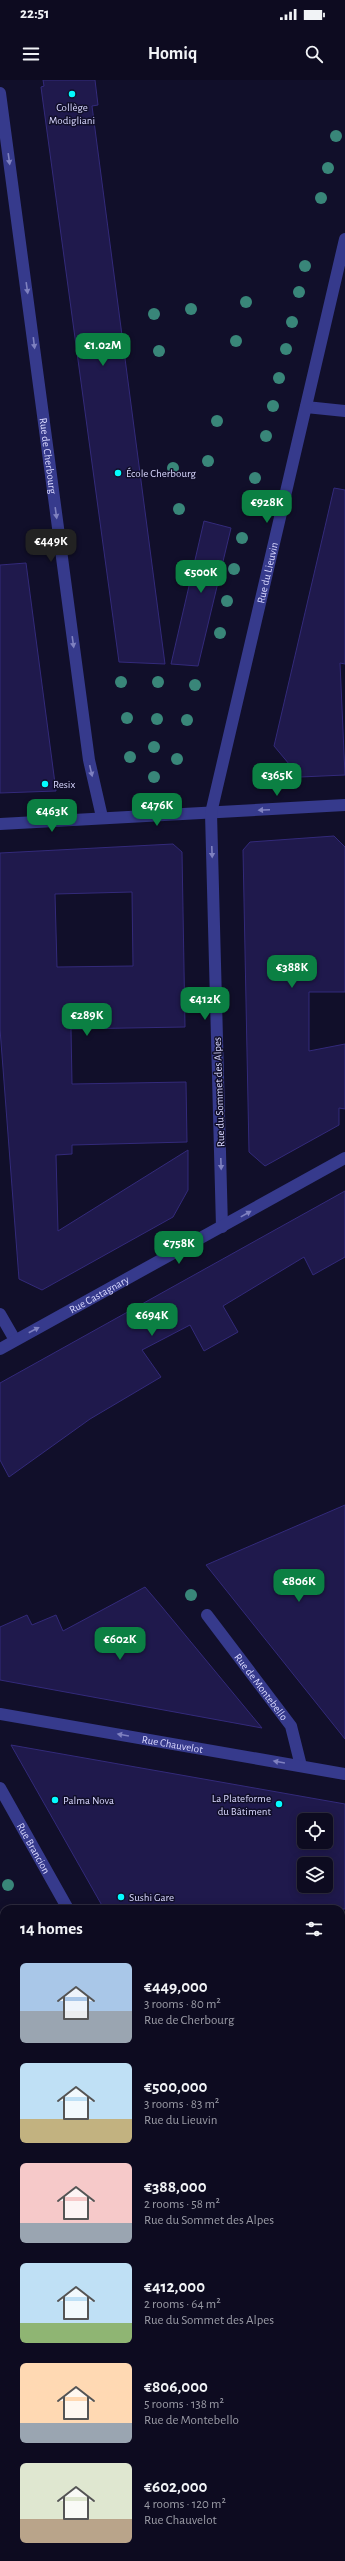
<!DOCTYPE html>
<meta charset="utf-8">
<style>
body{margin:0;font-family:"Alegreya Sans",sans-serif;background:#161429;color:#f1f3f6;height:100vh;display:flex;flex-direction:column;font-size:15px;white-space:nowrap}
*{box-sizing:border-box;margin:0}
p{font-size:13px;color:#9a9ba5}
.icon{flex:none;width:22px;height:22px;fill:none;stroke:currentColor;stroke-width:2;stroke-linecap:round;stroke-linejoin:round}
.map{position:relative;flex:1;overflow:hidden}
.panel{position:absolute;left:0px;top:1825px;width:345px;height:656px;display:flex;flex-direction:column;background:#0d0b20;border-radius:12px 12px 0 0;box-shadow:0 2px 10px #0003,0 0 0 1px #2d2b3e}
.panel>*{flex:none}
.fabs{position:absolute;left:297px;top:1733px;display:grid;gap:8px}
.fabs a{display:grid;place-items:center;width:36px;height:36px;border-radius:6px;background:#0d0b20;box-shadow:0 2px 10px #0003,0 0 0 1px #2d2b3e;font-size:20px}
.price{position:absolute;translate:-50% -34px;padding:0 9px;border-radius:8px;background:#0b8043;color:#fff;font-size:13px;line-height:26px;filter:drop-shadow(0 1px 2px #0008)}
.price::after{content:'';position:absolute;left:50%;top:24px;width:12px;height:9px;margin-left:-6px;background:inherit;clip-path:polygon(0 0,100% 0,50% 100%)}
.price.selected{background:#222;color:#fff}
ul{padding:0;list-style:none}
li{display:flex;align-items:center;gap:12px;height:100px;padding:0 20px}
li span{display:grid;place-items:center;flex:none;width:112px;height:80px;border-radius:6px;color:#555}
li>.icon{margin-inline-start:auto}
span .icon{width:48px;height:48px;fill:#fffc;stroke-width:1}
li b{font-size:17px}
h2{display:flex;justify-content:space-between;align-items:center;height:48px;padding:0 20px;font-size:17px}
.status{display:flex;justify-content:space-between;align-items:center;height:28px;padding:0 20px;background:#0d0b20;direction:ltr}
.status svg{height:11px;fill:currentColor}
header{display:flex;justify-content:space-between;align-items:center;height:52px;padding:0 20px;background:#0d0b20;font-size:18px;font-weight:700}
.map>svg:first-child{display:block}
.building{fill:#1f194c;stroke:#332a7a;fill-rule:evenodd}
.lines{fill:none;stroke-linecap:round;stroke-linejoin:round}
.path{stroke:#27c3ad;stroke-width:2.5;stroke-dasharray:2 3;stroke-linecap:butt}
.minor{stroke:#363a8c;stroke-width:12}
.major{stroke:#b65fff;stroke-width:12}
.tram{stroke:#04fbff;stroke-width:1}
.tree{fill:#398679}
.oneway{fill:#7f81c0}
.poi-dot{fill:#04fbff;stroke:#110f2a;stroke-width:1.5}
.labels{text-anchor:middle;dominant-baseline:central;stroke-width:3;stroke-linejoin:round;paint-order:stroke}
.poi-label{font-size:11px;fill:#d9d8ff;stroke:#110f2a;text-anchor:start}
.street-label{font-size:11px;fill:#d9d8ff;stroke:#110f2a}
</style>
<div class="status"><b>22:51</b><svg viewBox="0 0 49 12"><path d="M0 12V9h3v3zM5 12V6h3v6zM10 12V3h3v9zM15 12V0h3v12zM26 1h20v11H26zM47 4h2v5h-2z"/></svg></div>
<header><svg class="icon" aria-label="menu" viewBox="0 0 24 24"><path d="M4 6h16M4 12h16M4 18h16"/></svg>Homiq<svg class="icon" aria-label="search" viewBox="0 0 24 24"><circle cx="10" cy="10" r="6"/><path d="M15 15l6 6"/></svg></header>
<div class="map">
<svg width="345" height="2481" viewBox="0 0 345 2481">
<rect width="100%" height="100%" fill="#110f2a"/>
<path class="building" d="M43 0H95L98 25 92 26 165 584 119 582 43 22 41 7 44 6Z
M334 408 345 410V584L340 583 345 695 300 697 274 666Z
M204 441 231 448 198 586 171 584Z
M26 483 56 711 0 713V485Z
M334 756 345 767V912H309V971L345 964V1029L339 1028V1045L265 1086 249 1072 243 770 250 762Z
M173 764 182 772 185 947 71 949 72 1004 186 1002 187 1062 72 1065V1074L56 1075 58 1151 188 1070V1110L173 1137 42 1210 19 1199 0 949V773ZM132 812 133 886 57 887 55 814Z
M345 1111V1177L313 1195 304 1177 223 1226 238 1252 204 1271 190 1245 142 1270 161 1297 90 1339 9 1397 0 1380V1303Z
M345 1425V1659L206 1485Z
M145 1507 162 1527 262 1648 0 1600V1547L27 1535 32 1545 56 1535 63 1551Z
M11 1665 345 1724V1829H104ZM304 1740H326V1762H304ZM304 1784H326V1806H304Z"/>
<g class="lines">
<path class="path" d="M341 2094 345 2092"/>
<g class="minor">
<path id="s1" d="M0 13 89 680 102 737"/>
<path d="M306 327 345 331"/>
<path d="M0 744 345 725"/>
<path id="s2" d="M222 1147 211 733 345 159"/>
<path d="M0 1234 15 1260"/>
<path id="s3" d="M0 1269 345 1078"/>
<path id="s4" d="M207 1535 291 1646 301 1686"/>
<path id="s5" d="M0 1634 345 1694"/>
<path id="s6" d="M0 1708 68 1829"/>
<path d="M341 2385 345 2383"/>
<path d="M70 2477 72 2481"/>
<path d="M182 2477 183 2481"/>
</g>
<path class="major" d="M341 2125 345 2124
M341 2219 345 2217
M0 2261 4 2259
M341 2320 345 2327
M0 2369 4 2368"/>
<path class="tram" d="M341 2163 345 2162
M341 2181 345 2179
M0 2307 4 2305
M0 2326 4 2324"/>
</g>
<g class="tree">
<circle cx="336" cy="56" r="6"/>
<circle cx="328" cy="88" r="6"/>
<circle cx="321" cy="118" r="6"/>
<circle cx="305" cy="186" r="6"/>
<circle cx="299" cy="212" r="6"/>
<circle cx="246" cy="222" r="6"/>
<circle cx="191" cy="229" r="6"/>
<circle cx="154" cy="234" r="6"/>
<circle cx="292" cy="242" r="6"/>
<circle cx="236" cy="261" r="6"/>
<circle cx="286" cy="269" r="6"/>
<circle cx="159" cy="271" r="6"/>
<circle cx="279" cy="298" r="6"/>
<circle cx="273" cy="326" r="6"/>
<circle cx="217" cy="341" r="6"/>
<circle cx="266" cy="356" r="6"/>
<circle cx="208" cy="381" r="6"/>
<circle cx="173" cy="388" r="6"/>
<circle cx="255" cy="398" r="6"/>
<circle cx="249" cy="427" r="6"/>
<circle cx="179" cy="429" r="6"/>
<circle cx="242" cy="458" r="6"/>
<circle cx="234" cy="489" r="6"/>
<circle cx="227" cy="521" r="6"/>
<circle cx="220" cy="553" r="6"/>
<circle cx="121" cy="602" r="6"/>
<circle cx="158" cy="602" r="6"/>
<circle cx="195" cy="605" r="6"/>
<circle cx="127" cy="638" r="6"/>
<circle cx="157" cy="639" r="6"/>
<circle cx="187" cy="640" r="6"/>
<circle cx="154" cy="667" r="6"/>
<circle cx="130" cy="677" r="6"/>
<circle cx="177" cy="679" r="6"/>
<circle cx="154" cy="697" r="6"/>
<circle cx="191" cy="1515" r="6"/>
<circle cx="8" cy="1805" r="6"/>
</g>
<defs><path id="oneway-solid" d="M-6-.8H1V-3.2L6.5 0L1 3.2V.8H-6Z"/></defs>
<g class="oneway">
<use href="#oneway-solid" transform="translate(9 79) rotate(82)"/>
<use href="#oneway-solid" transform="translate(27 208) rotate(82)"/>
<use href="#oneway-solid" transform="translate(34 263) rotate(83)"/>
<use href="#oneway-solid" transform="translate(56 433) rotate(82)"/>
<use href="#oneway-solid" transform="translate(73 562) rotate(82)"/>
<use href="#oneway-solid" transform="translate(91 691) rotate(77)"/>
<use href="#oneway-solid" transform="translate(264 730) rotate(177)"/>
<use href="#oneway-solid" transform="translate(212 772) rotate(88)"/>
<use href="#oneway-solid" transform="translate(221 1084) rotate(88)"/>
<use href="#oneway-solid" transform="translate(246 1134) rotate(-29)"/>
<use href="#oneway-solid" transform="translate(34 1250) rotate(-28)"/>
<use href="#oneway-solid" transform="translate(123 1655) rotate(-170)"/>
<use href="#oneway-solid" transform="translate(279 1682) rotate(-170)"/>
</g>
<g class="poi-dot">
<circle cx="72" cy="14" r="4"/>
<circle cx="118" cy="393" r="4"/>
<circle cx="45" cy="704" r="4"/>
<circle cx="55" cy="1720" r="4"/>
<circle cx="279" cy="1724" r="4"/>
<circle cx="121" cy="1817" r="4"/>
</g>
<g class="labels">
<g class="poi-label">
<text x="72" y="27" text-anchor="middle">Collège<tspan x="72" dy="13">Modigliani</tspan></text>
<text x="126" y="393">École Cherbourg</text>
<text x="53" y="704">Resix</text>
<text x="271" y="1718" text-anchor="end">La Plateforme<tspan x="271" dy="13">du Bâtiment</tspan></text>
<text x="63" y="1720">Palma Nova</text>
<text x="129" y="1817">Sushi Gare</text>
</g>
<g class="street-label">
<text stroke="none"><textPath href="#s1" startOffset="366">Rue de Cherbourg</textPath></text>
<text stroke="none"><textPath href="#s2" startOffset="661">Rue du Lieuvin</textPath></text>
<text transform="translate(219 1012) rotate(-92)">Rue du Sommet des Alpes</text>
<text stroke="none"><textPath href="#s3" startOffset="113">Rue Castagnary</textPath></text>
<text stroke="none"><textPath href="#s4" startOffset="90">Rue de Montebello</textPath></text>
<text stroke="none"><textPath href="#s5" startOffset="175">Rue Chauvelot</textPath></text>
<text stroke="none"><textPath href="#s6" startOffset="69">Rue Brancion</textPath></text>
</g>
</g>
</svg>
<div class="fabs">
<a><svg class="icon" aria-label="locate" viewBox="0 0 24 24"><circle cx="12" cy="12" r="6"/><path d="M12 2v4M12 18v4M2 12h4M18 12h4"/></svg></a>
<a><svg class="icon" aria-label="layers" viewBox="0 0 24 24"><path d="M12 4l9 5-9 5-9-5zM3 14l9 5 9-5"/></svg></a>
</div>
<b class="price" style="left:103px;top:287px">€1.02M</b>
<b class="price" style="left:267px;top:444px">€928K</b>
<b class="price selected" style="left:51px;top:483px">€449K</b>
<b class="price" style="left:201px;top:514px">€500K</b>
<b class="price" style="left:277px;top:717px">€365K</b>
<b class="price" style="left:157px;top:747px">€476K</b>
<b class="price" style="left:52px;top:753px">€463K</b>
<b class="price" style="left:292px;top:909px">€388K</b>
<b class="price" style="left:205px;top:941px">€412K</b>
<b class="price" style="left:87px;top:957px">€289K</b>
<b class="price" style="left:179px;top:1185px">€758K</b>
<b class="price" style="left:152px;top:1257px">€694K</b>
<b class="price" style="left:299px;top:1523px">€806K</b>
<b class="price" style="left:120px;top:1581px">€602K</b>
<section class="panel">
<h2>14 homes<svg class="icon" aria-label="filters" viewBox="0 0 24 24"><path d="M4 7h16M4 17h16"/><circle cx="9" cy="7" r="2"/><circle cx="15" cy="17" r="2"/></svg></h2>
<ul>
<li><span style="background:linear-gradient(#a9c7e8 60%,#9aa5b1 0)"><svg class="icon" aria-label="home" viewBox="0 0 24 24"><path d="M3 11l9-7 9 7M6 9v11h12V9"/></svg></span><div><b>€449,000</b><p>3 rooms · 80 m²</p><p>Rue de Cherbourg</p></div></li>
<li><span style="background:linear-gradient(#bfe0f5 70%,#c2b280 0)"><svg class="icon" aria-label="home" viewBox="0 0 24 24"><path d="M3 11l9-7 9 7M6 9v11h12V9"/></svg></span><div><b>€500,000</b><p>3 rooms · 83 m²</p><p>Rue du Lieuvin</p></div></li>
<li><span style="background:linear-gradient(#f6c9c9 75%,#9aa5b1 0)"><svg class="icon" aria-label="home" viewBox="0 0 24 24"><path d="M3 11l9-7 9 7M6 9v11h12V9"/></svg></span><div><b>€388,000</b><p>2 rooms · 58 m²</p><p>Rue du Sommet des Alpes</p></div></li>
<li><span style="background:linear-gradient(#bfe0f5 75%,#8fb573 0)"><svg class="icon" aria-label="home" viewBox="0 0 24 24"><path d="M3 11l9-7 9 7M6 9v11h12V9"/></svg></span><div><b>€412,000</b><p>2 rooms · 64 m²</p><p>Rue du Sommet des Alpes</p></div></li>
<li><span style="background:linear-gradient(#ffd9b3 75%,#9aa5b1 0)"><svg class="icon" aria-label="home" viewBox="0 0 24 24"><path d="M3 11l9-7 9 7M6 9v11h12V9"/></svg></span><div><b>€806,000</b><p>5 rooms · 138 m²</p><p>Rue de Montebello</p></div></li>
<li><span style="background:linear-gradient(#dfe7d0 70%,#b9a48a 0)"><svg class="icon" aria-label="home" viewBox="0 0 24 24"><path d="M3 11l9-7 9 7M6 9v11h12V9"/></svg></span><div><b>€602,000</b><p>4 rooms · 120 m²</p><p>Rue Chauvelot</p></div></li>
</ul>
</section>
</div>
